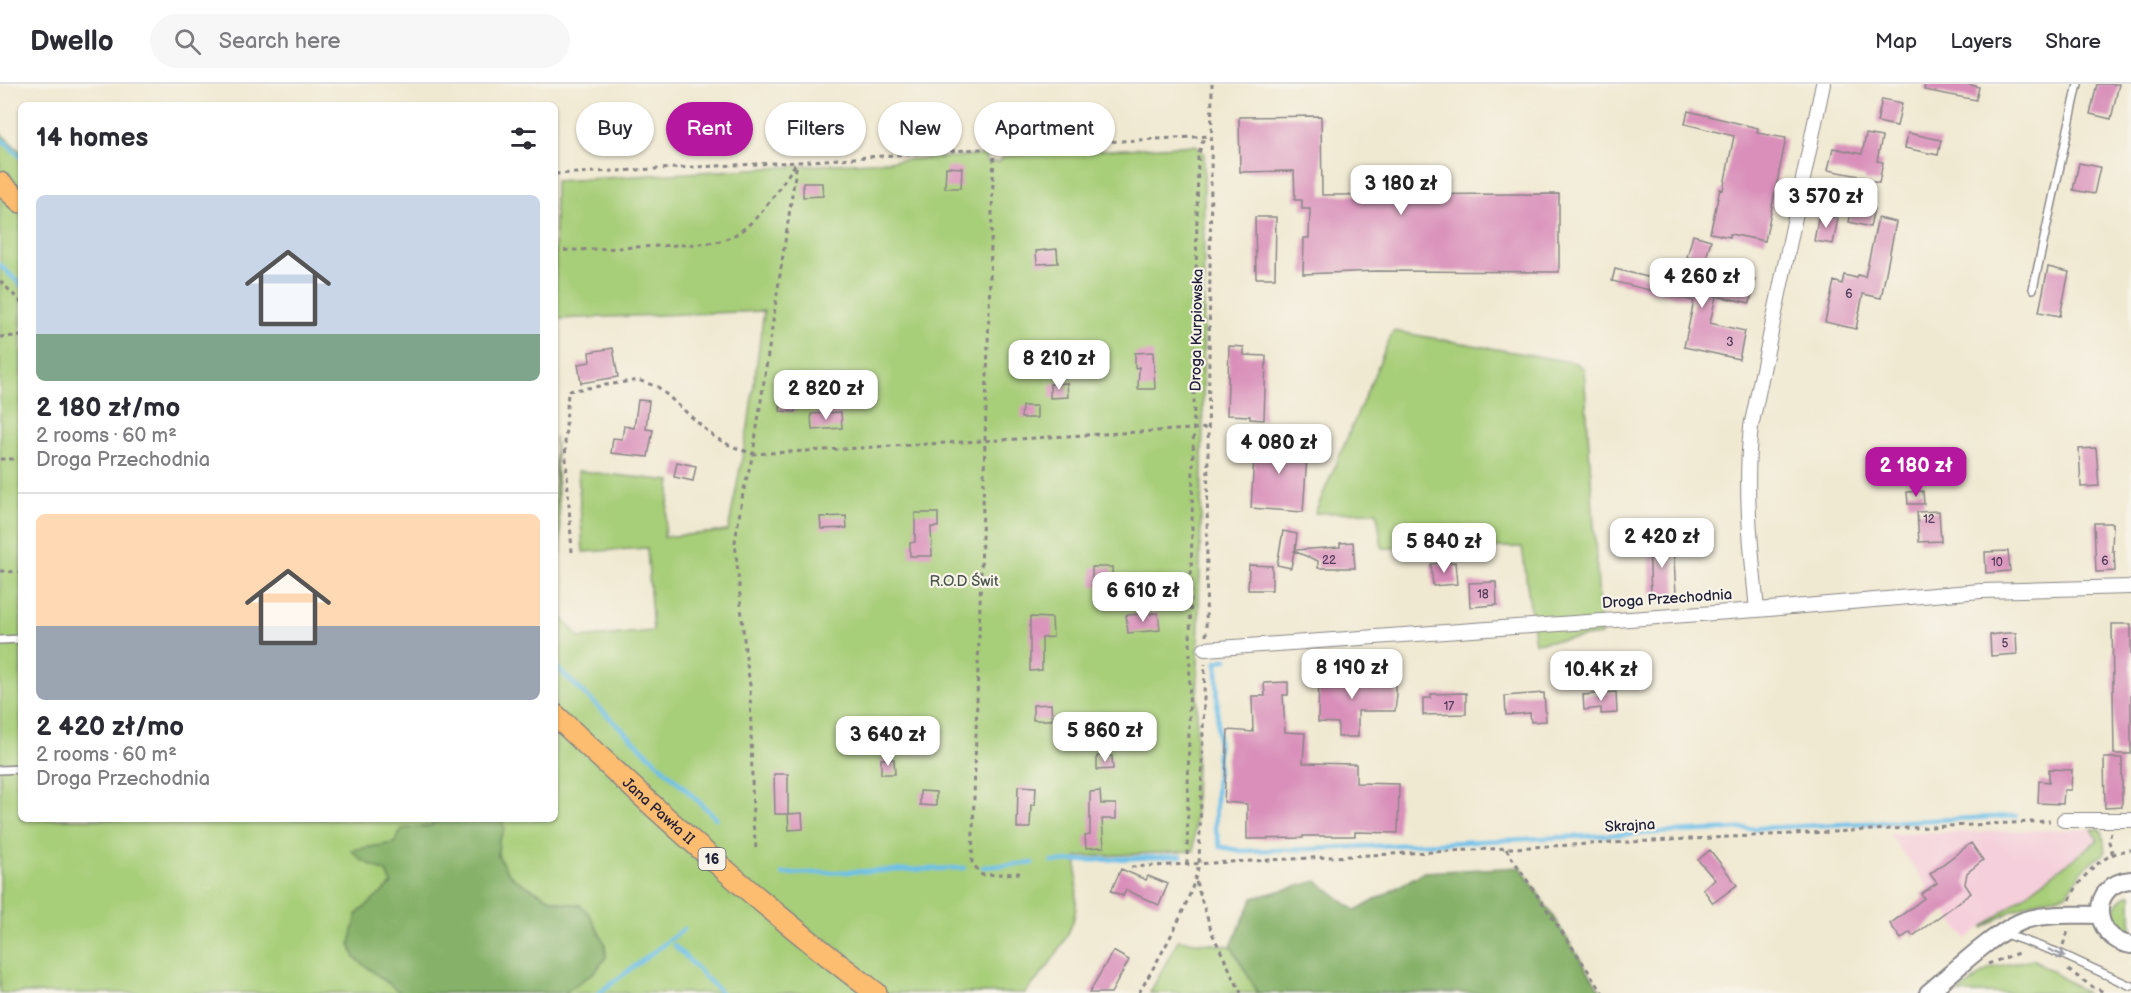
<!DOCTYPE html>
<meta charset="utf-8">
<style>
body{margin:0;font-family:"Balsamiq Sans",sans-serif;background:#f7f7f7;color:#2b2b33;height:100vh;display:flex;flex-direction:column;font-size:22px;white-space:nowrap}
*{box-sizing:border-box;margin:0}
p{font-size:20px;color:#7c7c81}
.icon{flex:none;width:33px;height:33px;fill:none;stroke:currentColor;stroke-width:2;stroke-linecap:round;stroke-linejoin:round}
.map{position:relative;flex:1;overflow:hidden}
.panel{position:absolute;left:18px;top:18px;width:540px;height:720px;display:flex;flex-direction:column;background:#fff;border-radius:9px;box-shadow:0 2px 4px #0004}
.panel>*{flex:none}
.hud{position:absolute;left:576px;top:18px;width:570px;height:54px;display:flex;gap:12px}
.price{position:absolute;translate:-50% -51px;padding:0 14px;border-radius:12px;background:#fff;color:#222;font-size:20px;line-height:39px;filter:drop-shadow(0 2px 3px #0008)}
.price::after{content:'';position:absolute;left:50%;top:36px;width:18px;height:14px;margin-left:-9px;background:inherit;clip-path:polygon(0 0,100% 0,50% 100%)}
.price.active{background:#b5179e;color:#fff}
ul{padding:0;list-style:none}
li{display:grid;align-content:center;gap:12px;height:318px;padding:0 18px}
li+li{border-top:2px solid #e1e1e2}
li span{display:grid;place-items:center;height:186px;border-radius:9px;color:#555}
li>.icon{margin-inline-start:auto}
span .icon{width:108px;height:108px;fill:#fffc;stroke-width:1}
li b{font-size:26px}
h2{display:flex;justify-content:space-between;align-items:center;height:72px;padding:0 18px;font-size:26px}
.pill{padding:0 21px;border-radius:27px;background:#fff;box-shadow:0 2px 4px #0004;font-size:21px;line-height:54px}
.pill.active{background:#b5179e;color:#fff}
header{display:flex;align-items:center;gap:36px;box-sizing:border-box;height:84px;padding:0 30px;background:#fff;border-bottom:2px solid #e1e1e2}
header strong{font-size:28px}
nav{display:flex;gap:33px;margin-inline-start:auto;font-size:21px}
.search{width:420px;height:54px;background:#f7f7f7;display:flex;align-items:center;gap:15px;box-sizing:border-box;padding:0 21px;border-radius:33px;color:#7c7c81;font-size:22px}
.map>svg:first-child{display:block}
.built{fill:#f5cfdb}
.green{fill:#a7ce78;stroke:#64785a;stroke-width:1.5}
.forest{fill:#85b168;stroke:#546a52;stroke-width:1.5}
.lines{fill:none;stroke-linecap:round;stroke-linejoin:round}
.stream{stroke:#6dc0e9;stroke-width:4.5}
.building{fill:#d98fba}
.service-casing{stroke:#898686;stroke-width:10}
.minor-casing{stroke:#898686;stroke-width:16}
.tertiary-casing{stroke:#898686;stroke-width:20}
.primary-casing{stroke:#898686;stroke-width:24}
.path{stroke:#898686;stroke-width:3;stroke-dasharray:4.5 4.5;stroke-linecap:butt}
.service{stroke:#fff;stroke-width:7}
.minor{stroke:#fff;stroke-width:14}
.tertiary{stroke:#fff;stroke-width:16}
.primary{stroke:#fcbd6f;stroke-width:21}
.oneway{stroke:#9c9ca7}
.labels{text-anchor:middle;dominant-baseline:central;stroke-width:4.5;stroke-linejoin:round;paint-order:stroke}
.number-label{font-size:12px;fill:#503d5b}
.shield{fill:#f7f3e8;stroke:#62616f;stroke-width:1.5}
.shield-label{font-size:14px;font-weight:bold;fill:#22223b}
.street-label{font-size:15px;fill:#22223b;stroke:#f7f3e8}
.park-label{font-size:15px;fill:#4a564d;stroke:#f7f3e8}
</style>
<header>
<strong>Dwello</strong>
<div class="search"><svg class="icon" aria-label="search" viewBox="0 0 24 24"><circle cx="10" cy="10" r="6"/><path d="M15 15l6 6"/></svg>Search here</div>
<nav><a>Map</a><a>Layers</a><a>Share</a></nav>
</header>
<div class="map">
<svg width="2131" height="909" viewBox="0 0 2131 909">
<rect width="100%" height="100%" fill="#f7f3e8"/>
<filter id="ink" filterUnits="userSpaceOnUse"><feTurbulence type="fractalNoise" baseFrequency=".0167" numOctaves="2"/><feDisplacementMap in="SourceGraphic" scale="12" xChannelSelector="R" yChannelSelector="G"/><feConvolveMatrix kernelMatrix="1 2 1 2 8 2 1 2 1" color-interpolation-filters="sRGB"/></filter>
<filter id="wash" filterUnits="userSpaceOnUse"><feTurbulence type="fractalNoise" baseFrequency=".008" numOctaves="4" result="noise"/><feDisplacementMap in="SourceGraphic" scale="24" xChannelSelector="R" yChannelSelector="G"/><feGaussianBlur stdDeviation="1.35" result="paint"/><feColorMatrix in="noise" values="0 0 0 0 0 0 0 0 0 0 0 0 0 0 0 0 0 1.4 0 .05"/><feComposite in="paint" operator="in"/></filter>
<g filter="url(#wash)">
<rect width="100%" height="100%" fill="#f0e9d2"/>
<path class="built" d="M2092 745 2098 755 1966 855 1889 750Z"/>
<path class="green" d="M0 49 21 68V735H555V527L580 554 653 547 647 464 583 468 578 387 671 397 664 453 728 447 748 343 764 227 555 235V97L985 71 987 78H999L1004 72 1196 61 1204 69 1203 335 1194 767 1077 773C1076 791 1078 812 1075 830 1069 857 1044 889 1025 909H0Z
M1393 247 1576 279 1584 285 1601 551 1535 559 1522 463 1382 464 1377 428 1315 429Z
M555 353 561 469H555Z
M2092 745H2100L2103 750 2105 769C2100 774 2094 776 2088 781 2078 789 2074 801 2067 810 2057 813 2048 813 2039 816 2019 822 2001 832 1984 844L1983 843 2098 756Z
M2131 810V847C2109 843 2110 815 2131 810Z
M1178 856 1231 862 1258 909H1150Z
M2033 875 2086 909H1958L1990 884Z"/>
<path class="forest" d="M435 735H501L505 745 499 757 498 771 505 784 514 795 551 815 564 819 580 821 590 831 605 860 606 873 596 887 564 909H401L355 874 350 860 357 830 392 800 386 788 361 776 351 766 394 759 402 745 431 742Z
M1521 783 1602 909H1258L1231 862 1253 814 1317 797 1356 827 1424 788Z"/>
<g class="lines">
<path class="stream" d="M0 54 21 73
M0 181 21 201
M1227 575 1217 578 1218 662 1215 743 1220 762 1222 763 1242 767 1311 765 2016 732
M555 582 716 734
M1052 778 1181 772
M983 783 1033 779
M782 790 964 784
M674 861 721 909
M599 909 684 845"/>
</g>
<g id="blocks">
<path class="building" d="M1925 0H1967L1979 3 1976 16 1924 6Z
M2097 0H2119L2111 35 2090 30Z
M1882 15 1902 19 1897 42 1877 38Z
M1688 27 1758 44 1757 49 1786 54 1765 157 1730 150V153L1710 149 1720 105 1723 106 1734 52 1685 40Z
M1321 32 1322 111 1559 110V188L1377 187 1303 190 1304 154H1309L1310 125H1302V116H1295L1294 87 1240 88 1239 33Z
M728 48 729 63 705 65 704 50Z
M1908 49 1941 56 1938 71 1905 64Z
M1866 50 1882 53 1877 77 1883 78 1879 99 1865 96V93L1828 86 1833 64 1862 70Z
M2079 79 2100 83 2094 110 2073 106Z
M946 83 962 84 961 104H945Z
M803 99H822L823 112 803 113Z
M1853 120 1874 124 1870 143 1849 138Z
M1819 130 1838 134 1833 160 1814 157Z
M1255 133H1276L1275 194H1256Z
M1878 134 1896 138 1881 214 1863 210 1856 245 1825 238 1834 197 1842 200 1844 191 1857 194 1858 191 1865 193Z
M1693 151 1711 156 1705 178 1687 173Z
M1057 165 1058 179 1037 180 1036 167Z
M2048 183 2069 188 2060 232 2039 228Z
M1615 185 1704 207 1708 190 1735 196 1736 193 1755 196 1750 219 1716 212 1710 239 1745 247 1739 275 1684 263 1694 217 1612 197Z
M1229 262 1244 263V271L1266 272 1264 336 1250 335V332L1227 331Z
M613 264 618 293 581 299 578 280 590 278 589 268Z
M1153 268 1155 305H1138L1139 283 1135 284V269Z
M1067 299 1068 313 1050 314V300Z
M781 313 796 314 795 328 780 327Z
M638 316 649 317 646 345 653 346 648 373 611 369 613 354 622 355 624 342 634 344Z
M1022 322H1037V334H1021Z
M841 328 842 344 812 346 811 330Z
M1255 355 1308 359 1303 428 1251 424Z
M2096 364 2099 402 2081 403 2079 365Z
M677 378 696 382 693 397 674 393Z
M1923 407 1924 420H1908L1907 408Z
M1939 427 1941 457 1919 458 1917 428Z
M915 429H938V443H931L932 472H910V459L915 458Z
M846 432 847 444 821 445 820 433Z
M2094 439H2113L2112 467H2114L2115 487 2096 488Z
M1283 447 1297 450 1295 466 1340 463V459L1353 458 1355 484H1318V477L1294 467 1291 484 1277 481Z
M1673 459 1676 510 1651 511 1649 460Z
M2008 467 2010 487 1986 489 1985 468Z
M1455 478 1457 500 1433 502 1431 480Z
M1249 481 1272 482V506H1248Z
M1092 483H1112V502H1092Z
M1496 498 1497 521 1470 523 1469 499Z
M1158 529 1160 546 1128 549 1126 531Z
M1030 533 1052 534 1053 553 1042 554V586L1030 587Z
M2112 540H2131V670H2114Z
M2007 549H2016L2017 570 1991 572 1990 551Z
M1338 585H1359V599L1395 598V607L1397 610 1395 627H1358V653H1338V639L1318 638 1319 591H1338Z
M1288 598V611H1283L1285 648 1305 649 1303 679 1356 680V699L1399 700 1398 749 1355 748V752H1303V754L1247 755V720L1224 718 1228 646 1253 648 1252 612H1265L1264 599Z
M1616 608 1617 629 1601 630V624L1584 626 1583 611Z
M1466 609V630L1423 631V614H1431V610Z
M1544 609 1546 637 1531 638 1530 629 1506 631 1505 612Z
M1051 620 1052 636H1033V621Z
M1125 643 1126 658 1103 659V644Z
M910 649H923L924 669H910Z
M1097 672H1112L1113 685 1097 686Z
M2104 674H2122V723L2105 724Z
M881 675H894L895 690H881Z
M2049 685 2072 686 2071 706H2064L2063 720 2038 719 2039 697 2049 698Z
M774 690H788V730H775Z
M1018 702 1036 703 1035 721H1031L1030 744H1017Z
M920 707 936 708V722L920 721Z
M1100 707 1101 720H1116V735H1102L1104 763 1086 764 1085 752 1090 751V708Z
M802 729 803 745 789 746 788 730Z
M1971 759 1983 776 1967 789 1965 800 1971 809 1913 852 1910 848 1901 855 1890 840 1924 814 1921 810 1937 799 1930 790Z
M1710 766 1737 801 1713 819 1703 805 1715 796 1698 776Z
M1121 785 1146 796 1148 792 1168 800 1159 821 1126 806 1123 812 1111 807Z
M1113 867 1129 876 1111 909H1089Z"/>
</g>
</g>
<g filter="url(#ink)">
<use href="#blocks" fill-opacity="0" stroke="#898686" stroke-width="1.5"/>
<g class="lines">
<defs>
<path id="service" d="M2033 205 2078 0
M0 556 21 555
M0 686 21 685
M2005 850 2059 869 2131 902"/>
<path id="minor" d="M1757 526C1751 465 1744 404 1751 343L1823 0
M1205 565 1757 526 1981 507 2131 503
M2064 736H2131"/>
<path id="tertiary" d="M2131 796C2089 799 2090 854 2131 861
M1928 909C1952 889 1997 846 2025 836 2048 829 2076 831 2099 831"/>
<g id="primary">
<path d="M0 99 21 118"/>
<path id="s1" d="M555 631C658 728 763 824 876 909"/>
</g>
</defs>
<use href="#service" class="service-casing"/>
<use href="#minor" class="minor-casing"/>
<use href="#tertiary" class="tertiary-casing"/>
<use href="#primary" class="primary-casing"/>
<path class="path" d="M994 64 972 779 982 791 1020 789
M555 90 797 78 994 64 1211 52
M555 167 699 160C707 159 715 159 723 156 756 145 777 107 796 79
M0 197 21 218
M0 253 21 252
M0 375H21
M572 468 565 359 568 307 638 296 658 303 713 352 731 362 753 370 797 78
M0 487 21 488
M1206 552 1212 0
M1190 563 1198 72 1204 53
M2111 748 2109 758 2113 771
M756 764 753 739 750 601 745 566 735 458 743 409 753 370 1208 344
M1506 765 1603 909
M1187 780 1190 569
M1131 783 2050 737
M1196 798 1212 849 1241 909
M2070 816C2079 793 2105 767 2131 766
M2063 861 2069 845
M1988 880 2021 868
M2068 886 2093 903 2106 909
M1139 909C1162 868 1188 827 1199 780L1205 580"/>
<use href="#service" class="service"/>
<use href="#minor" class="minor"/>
<use href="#tertiary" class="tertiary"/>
<use href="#primary" class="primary"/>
</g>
<defs><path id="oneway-shaft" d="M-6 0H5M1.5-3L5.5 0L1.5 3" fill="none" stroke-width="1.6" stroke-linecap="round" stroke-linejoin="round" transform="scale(1.5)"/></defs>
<use class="oneway" href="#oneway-shaft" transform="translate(2057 869) rotate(23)"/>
</g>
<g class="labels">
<g class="number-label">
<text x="1849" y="210">6</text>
<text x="1730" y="258">3</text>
<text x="1929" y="435">12</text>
<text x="1329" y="476">22</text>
<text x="2105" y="477">6</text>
<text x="1997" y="478">10</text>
<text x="1483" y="510">18</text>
<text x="2005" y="559">5</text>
<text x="1449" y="622">17</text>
</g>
<rect class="shield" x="698.5" y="764" width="27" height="22" rx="4.5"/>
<g class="shield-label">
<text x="712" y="775">16</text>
</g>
<g class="street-label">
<text transform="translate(1197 246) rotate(-89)">Droga Kurpiowska</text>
<text transform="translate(1667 515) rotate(-4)">Droga Przechodnia</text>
<text stroke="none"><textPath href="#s1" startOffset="141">Jana Pawła II</textPath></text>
<text transform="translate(1630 742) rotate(-3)">Skrajna</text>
</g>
<g class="park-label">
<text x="964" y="497">R.O.D Świt</text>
</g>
</g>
</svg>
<b class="price" style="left:1401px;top:132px">3 180 zł</b>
<b class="price" style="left:1826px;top:145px">3 570 zł</b>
<b class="price" style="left:1702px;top:225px">4 260 zł</b>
<b class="price" style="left:1059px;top:307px">8 210 zł</b>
<b class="price" style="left:826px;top:337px">2 820 zł</b>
<b class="price" style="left:1279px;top:391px">4 080 zł</b>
<b class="price active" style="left:1916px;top:414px">2 180 zł</b>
<b class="price" style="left:1662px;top:485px">2 420 zł</b>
<b class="price" style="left:1444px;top:490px">5 840 zł</b>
<b class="price" style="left:1143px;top:539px">6 610 zł</b>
<b class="price" style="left:1352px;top:616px">8 190 zł</b>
<b class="price" style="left:1601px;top:618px">10.4K zł</b>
<b class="price" style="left:1105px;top:679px">5 860 zł</b>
<b class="price" style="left:888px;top:683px">3 640 zł</b>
<div class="hud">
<a class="pill">Buy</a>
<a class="pill active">Rent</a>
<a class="pill">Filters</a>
<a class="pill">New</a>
<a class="pill">Apartment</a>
</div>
<section class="panel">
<h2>14 homes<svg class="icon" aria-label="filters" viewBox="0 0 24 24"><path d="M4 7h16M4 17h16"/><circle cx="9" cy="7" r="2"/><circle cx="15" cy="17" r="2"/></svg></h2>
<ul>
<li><span style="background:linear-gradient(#c9d6e8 75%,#7fa58c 0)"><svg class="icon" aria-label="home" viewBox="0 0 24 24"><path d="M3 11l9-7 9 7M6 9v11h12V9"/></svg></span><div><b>2 180 zł/mo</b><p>2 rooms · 60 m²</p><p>Droga Przechodnia</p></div></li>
<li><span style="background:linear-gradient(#ffd9b3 60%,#9aa5b1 0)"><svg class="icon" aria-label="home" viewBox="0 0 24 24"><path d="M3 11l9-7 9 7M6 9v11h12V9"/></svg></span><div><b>2 420 zł/mo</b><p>2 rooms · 60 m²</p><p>Droga Przechodnia</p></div></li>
</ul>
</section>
</div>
